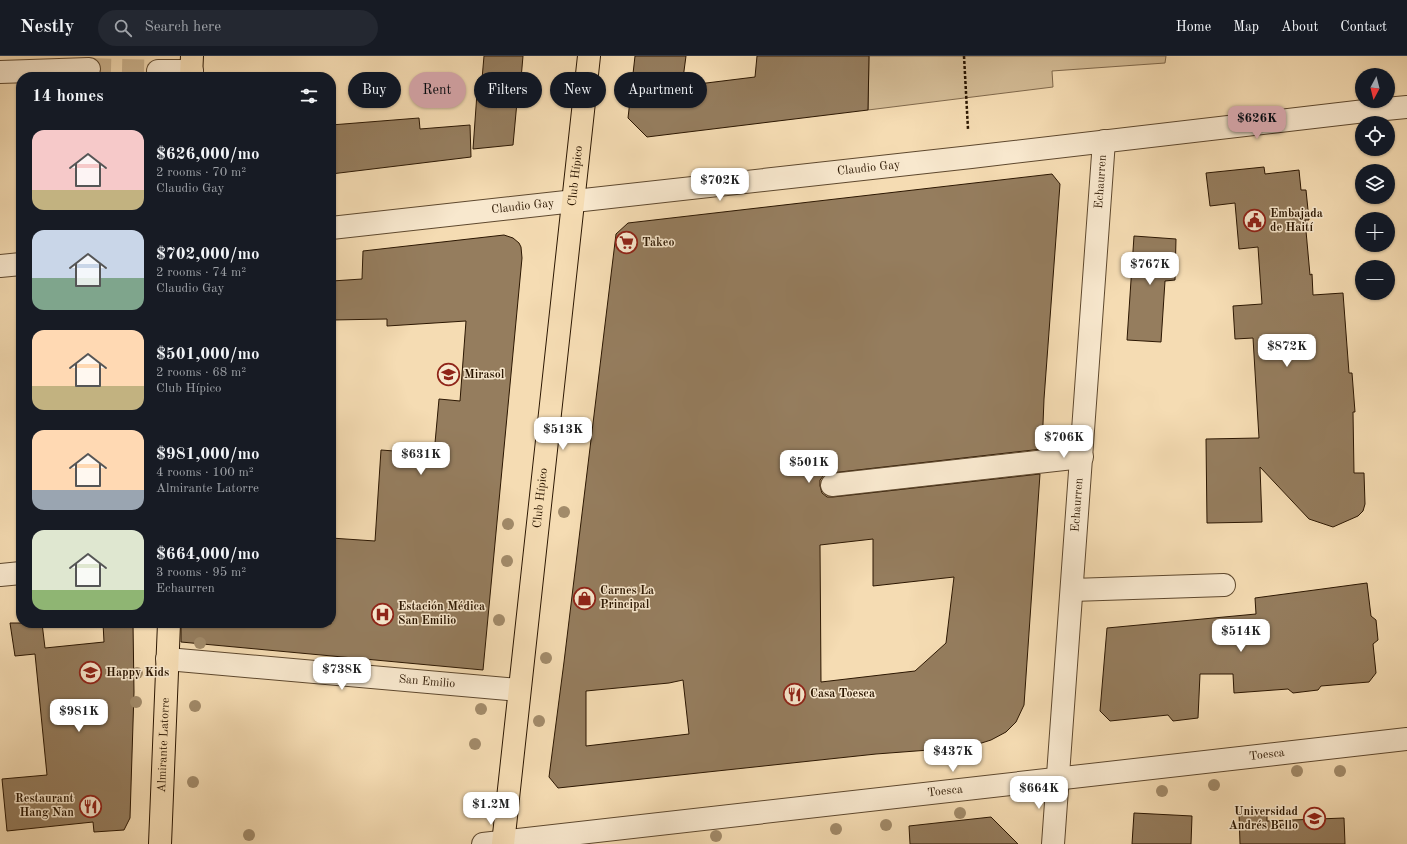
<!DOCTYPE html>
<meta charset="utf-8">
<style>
body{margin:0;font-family:"Old Standard TT",serif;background:#242831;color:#f1f3f6;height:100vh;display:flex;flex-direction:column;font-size:15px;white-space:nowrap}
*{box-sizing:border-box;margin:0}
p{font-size:13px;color:#9ea1a6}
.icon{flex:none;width:22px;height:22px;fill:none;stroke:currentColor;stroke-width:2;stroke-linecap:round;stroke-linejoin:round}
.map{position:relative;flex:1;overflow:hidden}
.side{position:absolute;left:16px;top:16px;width:320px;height:556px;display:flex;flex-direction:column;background:#171b24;border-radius:16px;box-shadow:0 1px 3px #0004}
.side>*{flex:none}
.banner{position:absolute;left:348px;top:16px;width:380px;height:36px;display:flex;gap:8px}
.needle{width:26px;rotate:187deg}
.buttons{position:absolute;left:1355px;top:12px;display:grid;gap:8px}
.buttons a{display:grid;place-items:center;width:40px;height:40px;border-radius:50%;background:#171b24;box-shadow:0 1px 3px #0004;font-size:20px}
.price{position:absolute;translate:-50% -34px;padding:0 9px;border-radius:8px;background:#fff;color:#222;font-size:13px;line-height:26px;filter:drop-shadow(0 1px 2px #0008)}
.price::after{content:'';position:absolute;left:50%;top:24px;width:12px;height:9px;margin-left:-6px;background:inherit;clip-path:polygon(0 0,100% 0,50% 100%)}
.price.selected{background:#c59692;color:#111}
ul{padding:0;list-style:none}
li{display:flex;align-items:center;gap:12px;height:100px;padding:0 16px}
li span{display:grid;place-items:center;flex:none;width:112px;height:80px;border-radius:12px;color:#555}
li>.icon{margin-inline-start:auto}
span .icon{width:48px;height:48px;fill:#fffc;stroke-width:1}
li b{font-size:17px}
h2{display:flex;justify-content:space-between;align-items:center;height:48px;padding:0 16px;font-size:17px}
.tag{padding:0 14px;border-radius:18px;background:#171b24;box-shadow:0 1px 3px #0004;font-size:14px;line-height:36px}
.tag.selected{background:#c59692;color:#111}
header{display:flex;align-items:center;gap:24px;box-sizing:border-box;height:56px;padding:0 20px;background:#171b24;border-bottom:1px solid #363941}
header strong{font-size:19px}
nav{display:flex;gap:22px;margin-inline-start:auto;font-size:14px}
.search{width:280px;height:36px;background:#242831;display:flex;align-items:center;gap:10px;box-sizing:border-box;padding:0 14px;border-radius:22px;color:#9ea1a6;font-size:15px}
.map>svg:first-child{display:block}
.green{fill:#d3bb95;stroke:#80694c}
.building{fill:#957d5e;stroke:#2c1702;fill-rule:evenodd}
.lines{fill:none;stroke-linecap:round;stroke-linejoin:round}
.minor-tunnel{stroke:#cdb590;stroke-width:22;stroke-dasharray:22 11;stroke-linecap:butt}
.minor-casing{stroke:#5e482e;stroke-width:24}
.major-casing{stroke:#2c1702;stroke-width:24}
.path{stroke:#2c1702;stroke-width:2.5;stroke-dasharray:3 2;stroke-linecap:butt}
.minor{stroke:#f8e8ce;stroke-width:22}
.major{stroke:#f5dcb3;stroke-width:22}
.tree{fill:#a28b6a}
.labels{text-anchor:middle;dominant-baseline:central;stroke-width:3;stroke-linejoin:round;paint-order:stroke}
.street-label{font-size:12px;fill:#2c1702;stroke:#f8e8ce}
.poi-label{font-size:12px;font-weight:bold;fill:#2c1702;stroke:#f8e8ce;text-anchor:start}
</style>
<header>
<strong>Nestly</strong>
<div class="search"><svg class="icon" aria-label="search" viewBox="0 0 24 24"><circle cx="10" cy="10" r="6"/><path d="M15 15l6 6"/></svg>Search here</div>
<nav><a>Home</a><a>Map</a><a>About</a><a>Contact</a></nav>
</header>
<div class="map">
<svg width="1407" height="788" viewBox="0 0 1407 788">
<rect width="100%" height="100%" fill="#f5dcb3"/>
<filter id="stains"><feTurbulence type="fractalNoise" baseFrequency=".005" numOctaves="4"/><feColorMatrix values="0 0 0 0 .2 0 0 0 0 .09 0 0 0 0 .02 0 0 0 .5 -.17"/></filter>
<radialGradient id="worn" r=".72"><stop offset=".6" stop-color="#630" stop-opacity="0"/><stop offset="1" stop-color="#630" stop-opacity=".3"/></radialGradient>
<path class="green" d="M869 0H1166L1165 7 1052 15 1053 31 868 54Z"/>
<path class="building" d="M484 0H523L519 46H517L513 89 473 93 478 23H482Z
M635 0H686L682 30 755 21 757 0H869L868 54 647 81 628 62Z
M419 62 420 73 470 69 471 101 331 118V69Z
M1264 111 1265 118 1299 114 1301 134H1306L1309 164H1305L1310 219 1312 218 1313 239 1343 237 1349 317H1352L1355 356H1353L1354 417H1364L1365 448 1363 455 1358 460 1333 471 1309 463 1260 411 1262 466 1207 467 1206 383 1259 382 1253 282 1235 283 1233 250 1262 248 1258 191 1239 193 1235 147 1210 150 1206 117Z
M1052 118 1060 128 1044 343 1042 393 831 417 824 419 820 424V430L822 437 827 441H833L1040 418 1024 649 1016 666 1006 676 991 684 969 691 876 698 558 732 549 721 564 606 616 178 628 167ZM873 483V530L954 521 946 587 915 615 821 626 820 489ZM683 624 689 678 586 690V635L669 627Z
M504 179 513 182 519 187 521 191 522 202 483 614 181 586V567H313L331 568V482L375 485 381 394 434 398 439 343 460 345 466 265 387 270V263L332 264V225L362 223 363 195Z
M1134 180 1176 183 1175 224 1165 225 1161 286 1127 284Z
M1367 527 1371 560 1376 564 1378 584 1373 588 1376 617 1369 626 1321 630 1318 634 1293 637 1288 633 1234 637 1233 618H1200L1198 662 1173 665 1168 659 1110 665 1100 655 1107 572 1256 558 1255 542Z
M10 567H42L45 592 104 586 103 567H133L134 636 130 762 124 774 94 776 93 766 7 775 2 723 47 719 35 598 15 600Z
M1267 755V765L1344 762 1345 788H1240L1239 757Z
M1134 757 1192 760 1191 788H1132Z
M991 761 1018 788H910L909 770Z"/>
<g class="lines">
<path class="minor-tunnel" d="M89 13 158 15"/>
<defs>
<g id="minor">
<path d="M158 15H192"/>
<path d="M0 16 89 13"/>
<path id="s1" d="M331 172 971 101 1365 55 1407 51"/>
<path d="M0 210 21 208"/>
<path d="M832 429 1082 401"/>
<path d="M0 519 21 517"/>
<path d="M1072 534 1224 529"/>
<path id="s2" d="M167 603 519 634"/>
<path id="s3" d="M483 788 1407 683"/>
<path id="s4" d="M1053 788 1104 85"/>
</g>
<g id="major">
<path d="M191 21 192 0"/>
<path id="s5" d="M160 788 169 567"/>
<path id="s6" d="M503 788 589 0"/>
</g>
</defs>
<use href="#minor" class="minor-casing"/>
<use href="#major" class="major-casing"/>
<path class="path" d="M964 0 968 73"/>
<use href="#minor" class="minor"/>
<use href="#major" class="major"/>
</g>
<g class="tree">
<circle cx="564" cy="456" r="6"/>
<circle cx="508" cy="468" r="6"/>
<circle cx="507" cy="505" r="6"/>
<circle cx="499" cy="564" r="6"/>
<circle cx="200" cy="587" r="6"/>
<circle cx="546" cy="602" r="6"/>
<circle cx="137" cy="617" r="6"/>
<circle cx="136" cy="646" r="6"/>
<circle cx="195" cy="650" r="6"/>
<circle cx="481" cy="653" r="6"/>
<circle cx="539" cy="665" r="6"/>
<circle cx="475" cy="688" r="6"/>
<circle cx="1297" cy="715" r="6"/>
<circle cx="1340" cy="715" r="6"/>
<circle cx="193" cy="726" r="6"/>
<circle cx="1214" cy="729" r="6"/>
<circle cx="1162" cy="735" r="6"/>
<circle cx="960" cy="757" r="6"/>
<circle cx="886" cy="769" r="6"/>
<circle cx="836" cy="773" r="6"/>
<circle cx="249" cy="779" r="6"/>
<circle cx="716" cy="780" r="6"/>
</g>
<defs>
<symbol id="civic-ring" viewBox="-11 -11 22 22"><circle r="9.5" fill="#f8e8ce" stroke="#8f2418" stroke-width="1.5"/><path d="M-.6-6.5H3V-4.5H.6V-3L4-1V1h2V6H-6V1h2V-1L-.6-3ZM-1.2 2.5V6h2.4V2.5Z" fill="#8f2418"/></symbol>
<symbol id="supermarket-ring" viewBox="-11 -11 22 22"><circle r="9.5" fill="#f8e8ce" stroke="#8f2418" stroke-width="1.5"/><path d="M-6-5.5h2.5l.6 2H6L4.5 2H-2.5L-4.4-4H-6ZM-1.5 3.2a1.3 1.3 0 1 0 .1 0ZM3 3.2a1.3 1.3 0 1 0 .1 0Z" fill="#8f2418"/></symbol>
<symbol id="school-ring" viewBox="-11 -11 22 22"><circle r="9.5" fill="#f8e8ce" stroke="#8f2418" stroke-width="1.5"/><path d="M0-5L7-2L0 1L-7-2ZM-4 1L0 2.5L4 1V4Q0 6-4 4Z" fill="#8f2418"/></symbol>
<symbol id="shop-ring" viewBox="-11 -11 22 22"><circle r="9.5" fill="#f8e8ce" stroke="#8f2418" stroke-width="1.5"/><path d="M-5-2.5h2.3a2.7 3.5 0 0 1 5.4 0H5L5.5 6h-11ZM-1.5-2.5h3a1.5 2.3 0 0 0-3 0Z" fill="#8f2418"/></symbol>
<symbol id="hospital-ring" viewBox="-11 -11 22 22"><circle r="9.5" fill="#f8e8ce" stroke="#8f2418" stroke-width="1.5"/><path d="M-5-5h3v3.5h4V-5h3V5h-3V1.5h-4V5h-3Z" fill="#8f2418"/></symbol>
<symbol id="restaurant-ring" viewBox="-11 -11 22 22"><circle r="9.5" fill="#f8e8ce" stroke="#8f2418" stroke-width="1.5"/><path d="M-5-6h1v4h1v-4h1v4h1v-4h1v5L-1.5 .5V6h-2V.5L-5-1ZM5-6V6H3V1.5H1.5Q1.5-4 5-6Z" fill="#8f2418"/></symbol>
<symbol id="university-ring" viewBox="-11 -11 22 22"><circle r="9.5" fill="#f8e8ce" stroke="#8f2418" stroke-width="1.5"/><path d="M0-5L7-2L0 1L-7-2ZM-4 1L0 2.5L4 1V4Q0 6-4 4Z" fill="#8f2418"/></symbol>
</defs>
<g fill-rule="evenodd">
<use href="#civic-ring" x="1242" y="152" width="25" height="25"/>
<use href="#supermarket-ring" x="614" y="174" width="25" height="25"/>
<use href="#school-ring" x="436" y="306" width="25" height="25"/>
<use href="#shop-ring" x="572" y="530" width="25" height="25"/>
<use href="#hospital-ring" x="370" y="546" width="25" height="25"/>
<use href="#school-ring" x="78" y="604" width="25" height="25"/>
<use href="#restaurant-ring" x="782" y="626" width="25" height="25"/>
<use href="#restaurant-ring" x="78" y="738" width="25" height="25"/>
<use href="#university-ring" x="1302" y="750" width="25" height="25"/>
</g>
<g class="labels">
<g class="street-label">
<text stroke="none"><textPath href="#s1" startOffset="541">Claudio Gay</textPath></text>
<text stroke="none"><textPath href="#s6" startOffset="672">Club Hípico</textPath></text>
<text stroke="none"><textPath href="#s4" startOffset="664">Echaurren</textPath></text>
<text stroke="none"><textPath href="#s1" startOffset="193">Claudio Gay</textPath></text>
<text stroke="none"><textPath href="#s6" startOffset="348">Club Hípico</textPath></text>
<text stroke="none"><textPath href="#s4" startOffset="340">Echaurren</textPath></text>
<text stroke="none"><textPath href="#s2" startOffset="261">San Emilio</textPath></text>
<text stroke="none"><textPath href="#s5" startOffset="99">Almirante Latorre</textPath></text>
<text stroke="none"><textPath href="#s3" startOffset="789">Toesca</textPath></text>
<text stroke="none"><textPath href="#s3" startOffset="465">Toesca</textPath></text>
</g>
<g class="poi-label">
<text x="1270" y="158">Embajada<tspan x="1270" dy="14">de Haití</tspan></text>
<text x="642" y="187">Takeo</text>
<text x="464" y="319">Mirasol</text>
<text x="600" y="535">Carnes La<tspan x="600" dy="14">Principal</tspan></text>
<text x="398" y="551">Estación Médica<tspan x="398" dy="14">San Emilio</tspan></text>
<text x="106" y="617">Happy Kids</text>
<text x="810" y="638">Casa Toesca</text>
<text x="74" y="743" text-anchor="end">Restaurant<tspan x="74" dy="14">Hang Nan</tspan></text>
<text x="1298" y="756" text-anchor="end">Universidad<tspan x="1298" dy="14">Andrés Bello</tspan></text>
</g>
</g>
<rect width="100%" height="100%" filter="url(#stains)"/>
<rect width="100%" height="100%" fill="url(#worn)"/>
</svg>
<div class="buttons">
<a><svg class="needle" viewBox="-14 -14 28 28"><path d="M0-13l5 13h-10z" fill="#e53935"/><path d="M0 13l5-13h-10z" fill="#9ea1a6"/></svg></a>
<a><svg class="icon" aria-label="locate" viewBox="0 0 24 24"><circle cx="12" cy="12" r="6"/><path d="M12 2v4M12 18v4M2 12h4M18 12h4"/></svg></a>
<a><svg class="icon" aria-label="layers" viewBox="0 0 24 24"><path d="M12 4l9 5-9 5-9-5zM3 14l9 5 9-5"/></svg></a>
<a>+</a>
<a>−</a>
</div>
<b class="price selected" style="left:1257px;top:84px">$626K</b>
<b class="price" style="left:720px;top:146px">$702K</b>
<b class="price" style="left:1150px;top:230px">$767K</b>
<b class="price" style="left:1287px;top:312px">$872K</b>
<b class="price" style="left:563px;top:395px">$513K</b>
<b class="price" style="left:1064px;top:403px">$706K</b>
<b class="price" style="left:421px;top:420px">$631K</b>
<b class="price" style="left:809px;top:428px">$501K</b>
<b class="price" style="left:1241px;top:597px">$514K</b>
<b class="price" style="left:342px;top:635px">$738K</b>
<b class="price" style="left:79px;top:677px">$981K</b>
<b class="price" style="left:953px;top:717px">$437K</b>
<b class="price" style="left:1039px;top:754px">$664K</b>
<b class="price" style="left:491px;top:770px">$1.2M</b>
<div class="banner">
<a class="tag">Buy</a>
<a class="tag selected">Rent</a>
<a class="tag">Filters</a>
<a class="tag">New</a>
<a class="tag">Apartment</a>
</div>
<section class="side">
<h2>14 homes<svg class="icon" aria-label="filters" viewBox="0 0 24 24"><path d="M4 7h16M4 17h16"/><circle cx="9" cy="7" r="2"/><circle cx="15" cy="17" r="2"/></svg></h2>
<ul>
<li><span style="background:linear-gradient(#f6c9c9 75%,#c2b280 0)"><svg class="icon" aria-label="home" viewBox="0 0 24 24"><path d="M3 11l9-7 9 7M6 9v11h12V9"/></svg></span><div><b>$626,000/mo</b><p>2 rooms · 70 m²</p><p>Claudio Gay</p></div></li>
<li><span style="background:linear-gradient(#c9d6e8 60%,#7fa58c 0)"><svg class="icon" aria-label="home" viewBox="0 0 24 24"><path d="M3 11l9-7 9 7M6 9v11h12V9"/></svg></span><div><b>$702,000/mo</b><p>2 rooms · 74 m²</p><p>Claudio Gay</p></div></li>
<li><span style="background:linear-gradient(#ffd9b3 70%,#c2b280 0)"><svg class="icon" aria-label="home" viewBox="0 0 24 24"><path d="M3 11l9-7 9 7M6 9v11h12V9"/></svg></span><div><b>$501,000/mo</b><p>2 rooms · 68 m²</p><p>Club Hípico</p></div></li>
<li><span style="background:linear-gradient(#ffd9b3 75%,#9aa5b1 0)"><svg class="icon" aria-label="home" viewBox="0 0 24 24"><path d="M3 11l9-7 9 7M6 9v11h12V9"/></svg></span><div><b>$981,000/mo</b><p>4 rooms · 100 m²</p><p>Almirante Latorre</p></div></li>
<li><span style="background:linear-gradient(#dfe7d0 75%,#8fb573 0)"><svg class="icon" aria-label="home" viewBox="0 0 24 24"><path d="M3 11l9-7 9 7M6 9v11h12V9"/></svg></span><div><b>$664,000/mo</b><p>3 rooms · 95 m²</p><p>Echaurren</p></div></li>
</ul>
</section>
</div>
